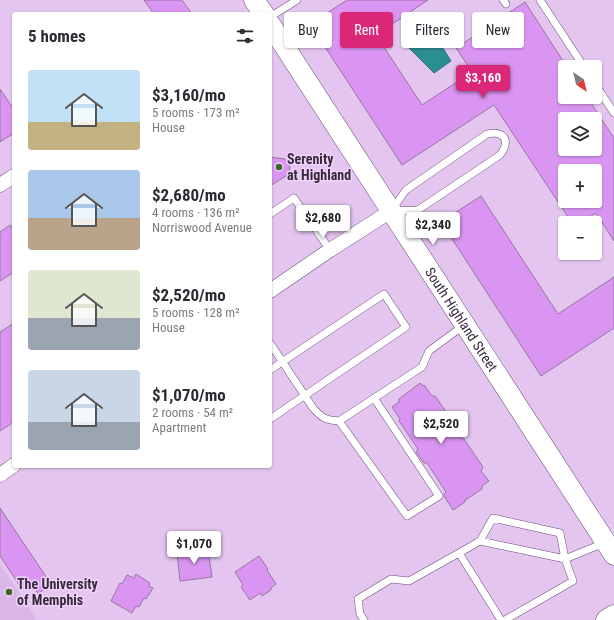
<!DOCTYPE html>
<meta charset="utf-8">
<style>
body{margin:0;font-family:"Roboto Condensed",sans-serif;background:#f7f7f7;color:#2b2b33;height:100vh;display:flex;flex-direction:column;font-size:15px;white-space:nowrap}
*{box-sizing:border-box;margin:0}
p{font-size:13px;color:#7c7c81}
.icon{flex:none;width:22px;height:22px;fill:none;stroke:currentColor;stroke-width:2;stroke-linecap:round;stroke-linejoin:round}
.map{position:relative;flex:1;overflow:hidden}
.details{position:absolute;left:12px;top:12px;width:260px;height:456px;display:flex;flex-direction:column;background:#fff;border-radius:4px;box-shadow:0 1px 3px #0004}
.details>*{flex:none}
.top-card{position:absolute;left:284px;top:12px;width:270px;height:36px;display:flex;gap:8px}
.needle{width:26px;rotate:145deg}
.fabs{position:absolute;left:558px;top:60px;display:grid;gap:8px}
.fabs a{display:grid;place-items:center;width:44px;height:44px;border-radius:4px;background:#fff;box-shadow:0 1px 3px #0004;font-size:20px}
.price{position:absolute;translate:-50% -34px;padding:0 9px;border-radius:4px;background:#fff;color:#222;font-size:13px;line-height:26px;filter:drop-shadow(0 1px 2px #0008)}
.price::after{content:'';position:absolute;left:50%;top:24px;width:12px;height:9px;margin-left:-6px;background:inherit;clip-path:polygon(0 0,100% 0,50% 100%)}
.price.current{background:#db2777;color:#fff}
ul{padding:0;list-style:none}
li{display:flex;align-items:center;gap:12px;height:100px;padding:0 16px}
li span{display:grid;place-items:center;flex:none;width:112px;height:80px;border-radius:4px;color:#555}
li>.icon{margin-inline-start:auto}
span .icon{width:48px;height:48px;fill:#fffc;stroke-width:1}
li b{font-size:17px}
h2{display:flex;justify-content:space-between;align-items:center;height:48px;padding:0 16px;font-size:17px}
.chip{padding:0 14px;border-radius:4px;background:#fff;box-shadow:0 1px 3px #0004;font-size:14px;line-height:36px}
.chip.current{background:#db2777;color:#fff}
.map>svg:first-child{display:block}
.built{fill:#dbb7e8}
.water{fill:#2b8e90;stroke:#2e7076}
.building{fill:#da95f2;stroke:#95789f;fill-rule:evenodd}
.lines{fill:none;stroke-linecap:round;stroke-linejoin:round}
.service-casing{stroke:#684d71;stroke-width:8}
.minor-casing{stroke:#684d71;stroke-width:15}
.secondary-casing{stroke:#684d71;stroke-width:21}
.service{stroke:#fff;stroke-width:7}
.minor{stroke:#fff;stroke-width:14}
.secondary{stroke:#fff;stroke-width:20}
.poi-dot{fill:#3a6725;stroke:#f2d2fd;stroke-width:1.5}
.labels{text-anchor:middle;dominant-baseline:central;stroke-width:3;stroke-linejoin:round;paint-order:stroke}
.poi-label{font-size:14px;font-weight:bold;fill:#36293a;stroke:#f2d2fd;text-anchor:start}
.street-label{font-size:14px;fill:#36293a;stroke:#f2d2fd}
</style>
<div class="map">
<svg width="614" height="620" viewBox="0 0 614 620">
<rect width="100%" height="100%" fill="#e4c5f0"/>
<path class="built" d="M0 564 37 620H0Z"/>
<path class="water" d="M431 29 451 61 434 73 407 46Z"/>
<path class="building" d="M144 0H182L192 14H154Z
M347 0H428L376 35 422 105 472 72 456 48 525 2 565 64V97H587L614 138V241L596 213 580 223H572L494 105 402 165 310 24ZM565 119H595V149H565ZM565 171H595V201H565Z
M0 89 14 110V133L0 142Z
M270 157 285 159 290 166 289 174 270 186Z
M481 196 558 314 614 277V328L541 376 445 228 451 224 447 218Z
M10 225 14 231V272L0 281V232Z
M14 323V422L0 431V332Z
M420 383 423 386 424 385 432 396H435L454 423 452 427 460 438 464 439 483 467 481 471 489 481 482 486V489L464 501 465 502 453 510 444 496V494L446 492 427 463H424L416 452 418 449 399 421 400 419 392 407 399 402V399Z
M0 508 51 584 38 594 31 583 22 589 0 556Z
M208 549 212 577 180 581 177 553Z
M259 556 268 569 267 570 276 584 271 588V590L262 596 260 593 250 600 241 587 243 585 235 572Z
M136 574 150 583 149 586 153 588 146 599 144 598 139 607 136 606 132 613 111 601 120 583 122 584 127 575 134 578Z"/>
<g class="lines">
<defs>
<path id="service" d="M503 0 506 4
M540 0 584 67
M270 17 297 0
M595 84 614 113
M494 133C508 134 508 145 500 155L418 210 391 211 406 190 487 134Z
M270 214 294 198 330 250
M270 343 313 408C322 418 325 420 339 421L422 367 429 351 463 326
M270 370 384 294 406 327 270 419
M339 421 407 516 439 496 374 398
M480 541 493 518 560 533 565 559 480 541 459 553 501 620
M364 620 360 614 358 599 391 579 409 581 459 553
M505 620 573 581 565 559 604 543"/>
<path id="minor" d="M0 185 14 176
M270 291 330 250 391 211
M0 475 14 465"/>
<g id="secondary">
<path d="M254 0 264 14"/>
<path id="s1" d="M270 24 614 555"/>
<path d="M606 620 614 615"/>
</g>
</defs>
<use href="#service" class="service-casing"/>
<use href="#minor" class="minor-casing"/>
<use href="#secondary" class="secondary-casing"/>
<use href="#service" class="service"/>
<use href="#minor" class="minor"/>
<use href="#secondary" class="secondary"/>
</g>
<g class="poi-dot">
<circle cx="279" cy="167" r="4"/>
<circle cx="9" cy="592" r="4"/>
</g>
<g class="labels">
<g class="poi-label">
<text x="287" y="159">Serenity<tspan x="287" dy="16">at Highland</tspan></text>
<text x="17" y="584">The University<tspan x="17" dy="16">of Memphis</tspan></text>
</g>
<g class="street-label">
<text stroke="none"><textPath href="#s1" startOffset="352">South Highland Street</textPath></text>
</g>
</g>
</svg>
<div class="fabs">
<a><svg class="needle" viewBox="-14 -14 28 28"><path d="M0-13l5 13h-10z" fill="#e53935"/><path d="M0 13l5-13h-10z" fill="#7c7c81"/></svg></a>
<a><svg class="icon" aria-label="layers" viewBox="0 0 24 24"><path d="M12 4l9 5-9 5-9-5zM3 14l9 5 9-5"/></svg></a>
<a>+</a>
<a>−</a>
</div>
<b class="price current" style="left:483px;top:99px">$3,160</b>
<b class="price" style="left:323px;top:239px">$2,680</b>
<b class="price" style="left:433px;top:246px">$2,340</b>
<b class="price" style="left:441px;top:445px">$2,520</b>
<b class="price" style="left:194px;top:565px">$1,070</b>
<div class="top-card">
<a class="chip">Buy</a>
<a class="chip current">Rent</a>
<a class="chip">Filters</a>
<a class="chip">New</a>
</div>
<section class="details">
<h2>5 homes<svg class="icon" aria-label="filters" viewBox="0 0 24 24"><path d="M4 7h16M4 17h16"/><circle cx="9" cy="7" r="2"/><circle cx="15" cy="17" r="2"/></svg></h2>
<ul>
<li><span style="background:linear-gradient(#bfe0f5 65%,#c2b280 0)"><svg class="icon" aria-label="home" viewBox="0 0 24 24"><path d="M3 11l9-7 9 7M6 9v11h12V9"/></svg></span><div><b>$3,160/mo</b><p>5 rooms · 173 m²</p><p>House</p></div></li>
<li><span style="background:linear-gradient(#a9c7e8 60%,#b9a48a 0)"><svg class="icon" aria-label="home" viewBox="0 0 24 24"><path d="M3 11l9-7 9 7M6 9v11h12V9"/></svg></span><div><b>$2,680/mo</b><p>4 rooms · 136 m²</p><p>Norriswood Avenue</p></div></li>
<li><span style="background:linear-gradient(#dfe7d0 60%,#9aa5b1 0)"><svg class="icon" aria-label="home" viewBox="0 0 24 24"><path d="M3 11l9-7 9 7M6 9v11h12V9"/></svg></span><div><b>$2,520/mo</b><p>5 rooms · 128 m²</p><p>House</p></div></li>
<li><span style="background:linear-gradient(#c9d6e8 65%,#9aa5b1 0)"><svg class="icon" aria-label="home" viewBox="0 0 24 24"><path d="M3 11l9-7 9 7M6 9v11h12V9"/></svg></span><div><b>$1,070/mo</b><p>2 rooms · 54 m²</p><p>Apartment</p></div></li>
</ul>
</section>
</div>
